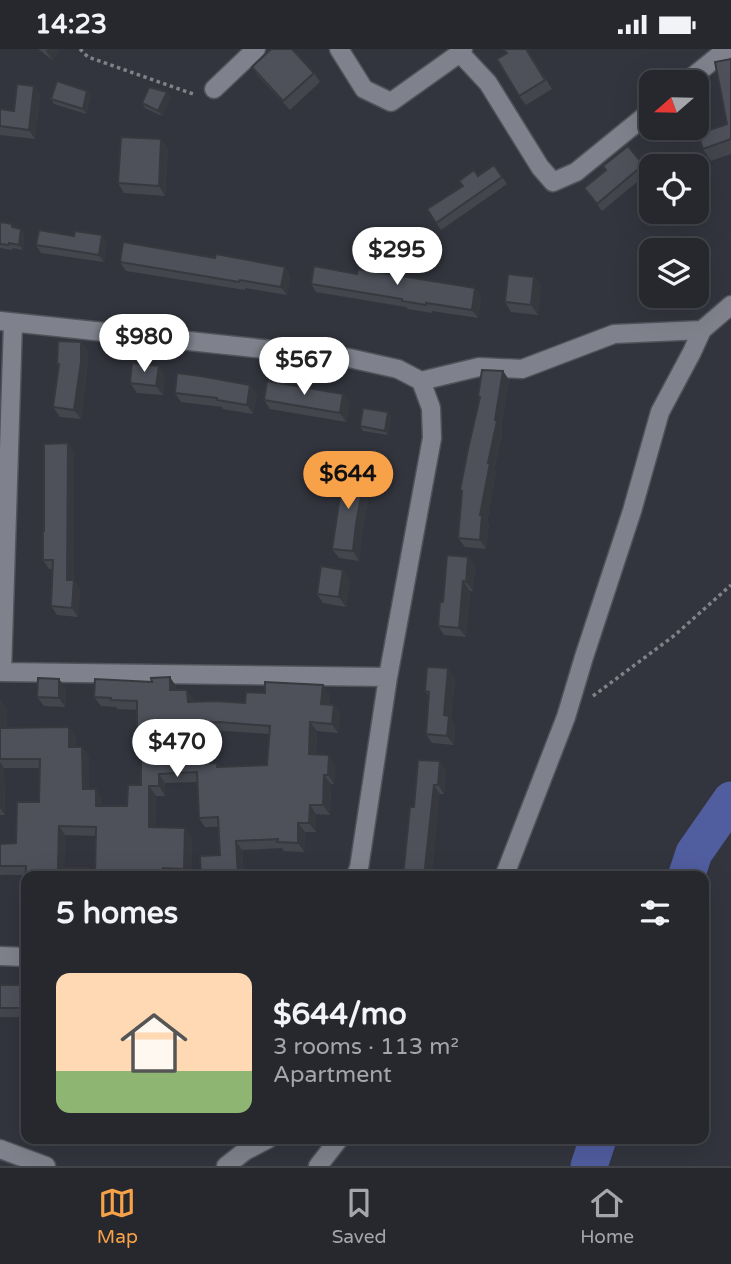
<!DOCTYPE html>
<meta charset="utf-8">
<style>
body{margin:0;font-family:"Varela Round",sans-serif;background:#2e3036;color:#f1f3f6;height:100vh;display:flex;flex-direction:column;font-size:26px;white-space:nowrap}
*{box-sizing:border-box;margin:0}
p{font-size:23px;color:#a4a6aa}
.icon{flex:none;width:38px;height:38px;fill:none;stroke:currentColor;stroke-width:2;stroke-linecap:round;stroke-linejoin:round}
.map{position:relative;flex:1;overflow:hidden}
.sheet{position:absolute;left:21px;top:822px;width:688px;height:273px;display:flex;flex-direction:column;background:#26282e;border-radius:14px;box-shadow:0 7px 28px #0002,0 0 0 2px #42444a}
.sheet>*{flex:none}
.needle{width:46px;rotate:250deg}
.controls{position:absolute;left:639px;top:21px;display:grid;gap:14px}
.controls a{display:grid;place-items:center;width:70px;height:70px;border-radius:14px;background:#26282e;box-shadow:0 7px 28px #0002,0 0 0 2px #42444a;font-size:35px}
.price{position:absolute;translate:-50% -60px;padding:0 16px;border-radius:24px;background:#fff;color:#222;font-size:23px;line-height:46px;filter:drop-shadow(0 2px 4px #0008)}
.price::after{content:'';position:absolute;left:50%;top:42px;width:21px;height:16px;margin-left:-10px;background:inherit;clip-path:polygon(0 0,100% 0,50% 100%)}
.price.current{background:#f7a149;color:#111}
ul{padding:0;list-style:none}
li{display:flex;align-items:center;gap:21px;height:175px;padding:0 35px}
li+li{border-top:2px solid #42444a}
li span{display:grid;place-items:center;flex:none;width:196px;height:140px;border-radius:14px;color:#555}
li>.icon{margin-inline-start:auto}
span .icon{width:84px;height:84px;fill:#fffc;stroke-width:1}
li b{font-size:30px}
h2{display:flex;justify-content:space-between;align-items:center;height:84px;padding:0 35px;font-size:30px}
.status{display:flex;justify-content:space-between;align-items:center;height:49px;padding:0 35px;background:#26282e;direction:ltr}
.status svg{height:19px;fill:currentColor}
.tab-bar{display:flex;justify-content:space-around;align-items:center;height:98px;border-top:2px solid #42444a;background:#26282e;font-size:19px;color:#a4a6aa}
.tab-bar a{display:grid;justify-items:center;gap:4px}
.tab-bar .current{color:#f7a149}
.map>svg:first-child{display:block}
.lines{fill:none;stroke-linecap:round;stroke-linejoin:round}
.river{stroke:#505d9f;stroke-width:37}
.minor-casing{stroke:#51535a;stroke-width:21}
.path{stroke:#808289;stroke-width:3.5;stroke-dasharray:3.5 3.5;stroke-linecap:butt}
.minor{stroke:#7f828c;stroke-width:18}
.wall{fill:#43464d;fill-rule:evenodd}
.shaded-wall{fill:#37393f}
.building{fill:#4e515a;stroke:#37393f;stroke-width:2;fill-rule:evenodd}
</style>
<div class="status"><b>14:23</b><svg viewBox="0 0 49 12"><path d="M0 12V9h3v3zM5 12V6h3v6zM10 12V3h3v9zM15 12V0h3v12zM26 1h20v11H26zM47 4h2v5h-2z"/></svg></div>
<div class="map">
<svg width="731" height="1117" viewBox="0 0 731 1117">
<rect width="100%" height="100%" fill="#33353e"/>
<g class="lines">
<path class="river" d="M686 828 694 804 731 751
M589 1117 598 1090"/>
<defs>
<path id="minor" d="M339 0 364 40 391 53 460 4 463 0
M460 4 488 34 540 118 553 133 576 123 651 62
M686 33 727 0
M214 40 256 0
M0 272 349 309 398 320 421 332 431 359 432 389 388 628 359 819 355 828
M421 332 479 318 522 320 614 285 702 281
M0 623 388 628
M2 623 13 274
M504 828 566 668 584 608 632 462 660 363 692 303 702 281 731 256
M0 907 26 908
M0 1100 46 1117
M226 1117 245 1102 268 1090
M318 1117 339 1090"/>
</defs>
<use href="#minor" class="minor-casing"/>
<path class="path" d="M80 0 88 8 196 46
M593 647 675 586 731 536"/>
<use href="#minor" class="minor"/>
</g>
<path class="wall" d="M38 0H61L52 11Z
M502 0H527L552 40 526 56 519 47 506 4Z
M731 10V105L711 112 703 100 727 75Z
M252 18 314 24 320 33 290 61 258 27Z
M34 37 40 46 35 90 0 86V60L14 62Z
M87 42 91 47 86 65 54 55 51 50Z
M171 47 162 67 145 59 142 54Z
M161 90 168 100 165 147 124 144 118 134Z
M494 116 507 135 441 181 427 160Z
M643 116 648 124 602 162 584 139Z
M0 173 21 180 24 184 23 201 13 199 12 201 0 199Z
M74 187 107 193 104 213 41 204 36 196Z
M215 209 285 218 290 227 287 246 245 239V241L126 222 120 213Z
M357 225 475 239 481 247 478 269 432 262V264L408 260 406 258 316 243 311 235Z
M534 228 541 237 538 266 511 263 505 253Z
M81 293 88 302 87 322 81 370 60 368 53 358 59 317 57 315Z
M503 322 509 331 501 379 503 381 494 421 496 423 487 473 489 475 486 500 465 498 458 489 462 444 460 441 479 349 478 347Z
M165 326 163 346 137 344 130 334Z
M175 344 257 345 253 365 223 360 222 358 181 353Z
M264 351 350 354 346 373 270 360Z
M388 363 391 368 388 386 363 382 360 377Z
M68 394 74 404V532L80 540 78 568 57 566 51 557 53 520H49L43 511 44 482Z
M365 426 371 435 362 484 359 512 339 509 332 500Z
M468 508 475 517 473 542H470L466 588 444 586 438 577 443 553Z
M350 530 346 558 323 554 317 545Z
M455 629 451 670 455 676 454 696 432 694 426 685 429 648 425 642Z
M176 637V641L194 650V653L245 654 330 646 329 656H334L340 665 338 684 317 682 316 705 335 715 334 735H331L330 766 316 765V783H305L304 803 284 802 282 799 242 801 244 828H201L220 806 219 778H205L199 769 197 733 165 734V747H156L155 778 192 788 191 828H26V842V826H0V795L16 794 39 753 40 719H4L5 766H0V651L7 660V679L76 687 75 698H82L89 708V740L102 749V757H127L141 736V698L137 691V661L117 660 116 658 101 657 94 648ZM225 682 270 685 267 716 220 718 217 714H204L202 684ZM65 786 95 787V828L64 819Z
M66 639 65 658 44 657 37 648Z
M446 721 444 745H440L414 758Z
M0 936H26V968H0Z"/>
<path class="shaded-wall" d="M48 0H61L52 11 46 2Z
M34 37 40 46 35 90 29 81Z
M87 42 91 47 86 65 83 60Z
M167 43 171 47 162 67 158 62Z
M161 90 168 100 165 147 159 137Z
M21 180 24 184 23 201 19 196Z
M102 186 107 193 104 213 99 206Z
M285 218 290 227 287 246 281 238Z
M534 228 541 237 538 266 531 256Z
M475 239 481 247 478 269 472 261Z
M81 293 88 302 87 322 81 370 74 361Z
M159 317 165 326 163 346 156 337Z
M503 322 509 331 501 379 503 381 494 421 496 423 487 473 489 475 486 500 480 491V466Z
M250 336 257 345 253 365 247 356Z
M343 345 350 354 346 373 340 364Z
M388 363 391 368 388 386 385 382Z
M68 394 74 404V532L80 540 78 568 72 559 67 531Z
M365 426 371 435 362 484 359 512 353 502 356 475Z
M468 508 475 517 473 542 466 533Z
M343 521 350 530 346 558 339 548Z
M463 532 470 542 466 588 459 579Z
M448 619 455 629 451 670 455 676 454 696 447 687 444 666Z
M170 628 176 637 177 651 170 641Z
M59 630 66 639 65 658 59 649Z
M323 636 330 646 328 664 321 655Z
M187 641 194 650V662L188 653Z
M0 651 7 660 8 689 1 679Z
M334 656 340 665 338 684 332 675Z
M310 673 317 682 315 714 309 705Z
M195 674 202 684 205 724 198 715Z
M69 678 76 687 75 707 69 698Z
M82 698 89 708V749L83 740Z
M329 706 335 715 334 735 328 726Z
M440 712 446 721 444 745 438 736Z
M0 713 4 719 5 766 0 759Z
M159 725 165 734V747L159 737Z
M324 726 331 735 330 766 323 756Z
M434 736 440 745 432 828H424Z
M149 737 156 747 155 787 149 778Z
M96 740 102 749V767L96 757Z
M310 756 316 765V783L309 774Z
M298 774 305 783 304 803 298 794Z
M59 777 65 786 64 828 58 819Z
M185 779 192 788 191 828 184 820Z
M236 792 242 801 244 828H238Z
M89 819 95 828H89Z
M163 819 168 828H162Z"/>
<path class="building" d="M271 0H292L314 24 283 52 252 18Z
M503 0H526L545 31 519 47 497 10 507 4Z
M731 10V90L703 100 698 85 727 75 715 13Z
M57 32 87 42 83 60 51 50Z
M17 35 34 37 29 81 0 77V60L14 62Z
M149 38 167 43 158 62 142 54Z
M121 88 161 90 159 137 118 134Z
M628 97 643 116 597 155 584 139 606 121 603 117Z
M494 116 502 128 436 174 427 160 463 137 459 132 474 121 478 127Z
M0 173 12 175V178L21 180 19 196 9 194V196L0 195Z
M39 181 74 187 75 182 102 186 99 206 36 196Z
M123 193 215 209 216 205 285 218 281 238 240 231 239 233 120 213Z
M314 217 357 225 358 220 475 239 472 261 426 254V256L402 252V250L311 235Z
M508 225 534 228 531 256 505 253Z
M58 292 81 293V313L74 361 53 358 59 315H57Z
M132 314 159 317 156 337 130 334Z
M482 321 503 322 495 371 497 372 488 414H490L480 466H482L480 491 458 489 462 442 460 441 468 400 480 348 478 347Z
M177 324 200 327 250 336 247 356 217 351V349L175 344Z
M267 332 343 345 340 364 264 351Z
M363 359 388 363 385 382 360 377Z
M68 394 67 531H74L72 559 51 557 53 511H43V482H44V395Z
M344 422 365 426 356 475 353 502 332 500Z
M447 506 468 508 466 533 463 532 459 579 438 577 440 553H443Z
M321 517 343 521 339 548 317 545Z
M427 618 448 619 444 666 449 667 447 687 426 685 429 643 425 642Z
M170 628V641H187L188 653 216 652 245 654 246 643 265 644V633L323 636 321 655 334 656 332 675 310 673 309 705 329 706 328 726H324L323 756H310L309 774H298V794L277 793 278 790 236 792 238 828H201L200 807 220 806 218 768 199 769 197 723 159 725V737H149V778L185 779 184 820 163 819 162 828H95L96 778 59 777 58 819H89V828H26L25 841 26 817H0V795L16 794 17 753H39L40 710H0V651L1 679 69 678V698H82L83 740H96V757H127L128 736H141V691H137V652L111 651V649L94 648 95 630 152 633 151 629ZM219 673 270 677 267 716 217 718V714L198 715 195 674Z
M38 629 59 630V649L37 648Z
M418 711 440 712 438 736H434L424 828H403L410 758H414Z
M0 936H26V959H0Z"/>
</svg>
<div class="controls">
<a><svg class="needle" viewBox="-14 -14 28 28"><path d="M0-13l5 13h-10z" fill="#e53935"/><path d="M0 13l5-13h-10z" fill="#a4a6aa"/></svg></a>
<a><svg class="icon" aria-label="locate" viewBox="0 0 24 24"><circle cx="12" cy="12" r="6"/><path d="M12 2v4M12 18v4M2 12h4M18 12h4"/></svg></a>
<a><svg class="icon" aria-label="layers" viewBox="0 0 24 24"><path d="M12 4l9 5-9 5-9-5zM3 14l9 5 9-5"/></svg></a>
</div>
<b class="price" style="left:397px;top:238px">$295</b>
<b class="price" style="left:144px;top:325px">$980</b>
<b class="price" style="left:304px;top:348px">$567</b>
<b class="price current" style="left:348px;top:462px">$644</b>
<b class="price" style="left:177px;top:730px">$470</b>
<section class="sheet">
<h2>5 homes<svg class="icon" aria-label="filters" viewBox="0 0 24 24"><path d="M4 7h16M4 17h16"/><circle cx="9" cy="7" r="2"/><circle cx="15" cy="17" r="2"/></svg></h2>
<ul>
<li><span style="background:linear-gradient(#ffd9b3 70%,#8fb573 0)"><svg class="icon" aria-label="home" viewBox="0 0 24 24"><path d="M3 11l9-7 9 7M6 9v11h12V9"/></svg></span><div><b>$644/mo</b><p>3 rooms · 113 m²</p><p>Apartment</p></div></li>
</ul>
</section>
</div>
<nav class="tab-bar">
<a class="current"><svg class="icon" aria-label="map" viewBox="0 0 24 24"><path d="M3 6l6-2 6 2 6-2v14l-6 2-6-2-6 2zM9 4v14M15 6v14"/></svg>Map</a>
<a><svg class="icon" aria-label="saved" viewBox="0 0 24 24"><path d="M7 4h10v16l-5-4-5 4z"/></svg>Saved</a>
<a><svg class="icon" aria-label="home" viewBox="0 0 24 24"><path d="M3 11l9-7 9 7M6 9v11h12V9"/></svg>Home</a>
</nav>
